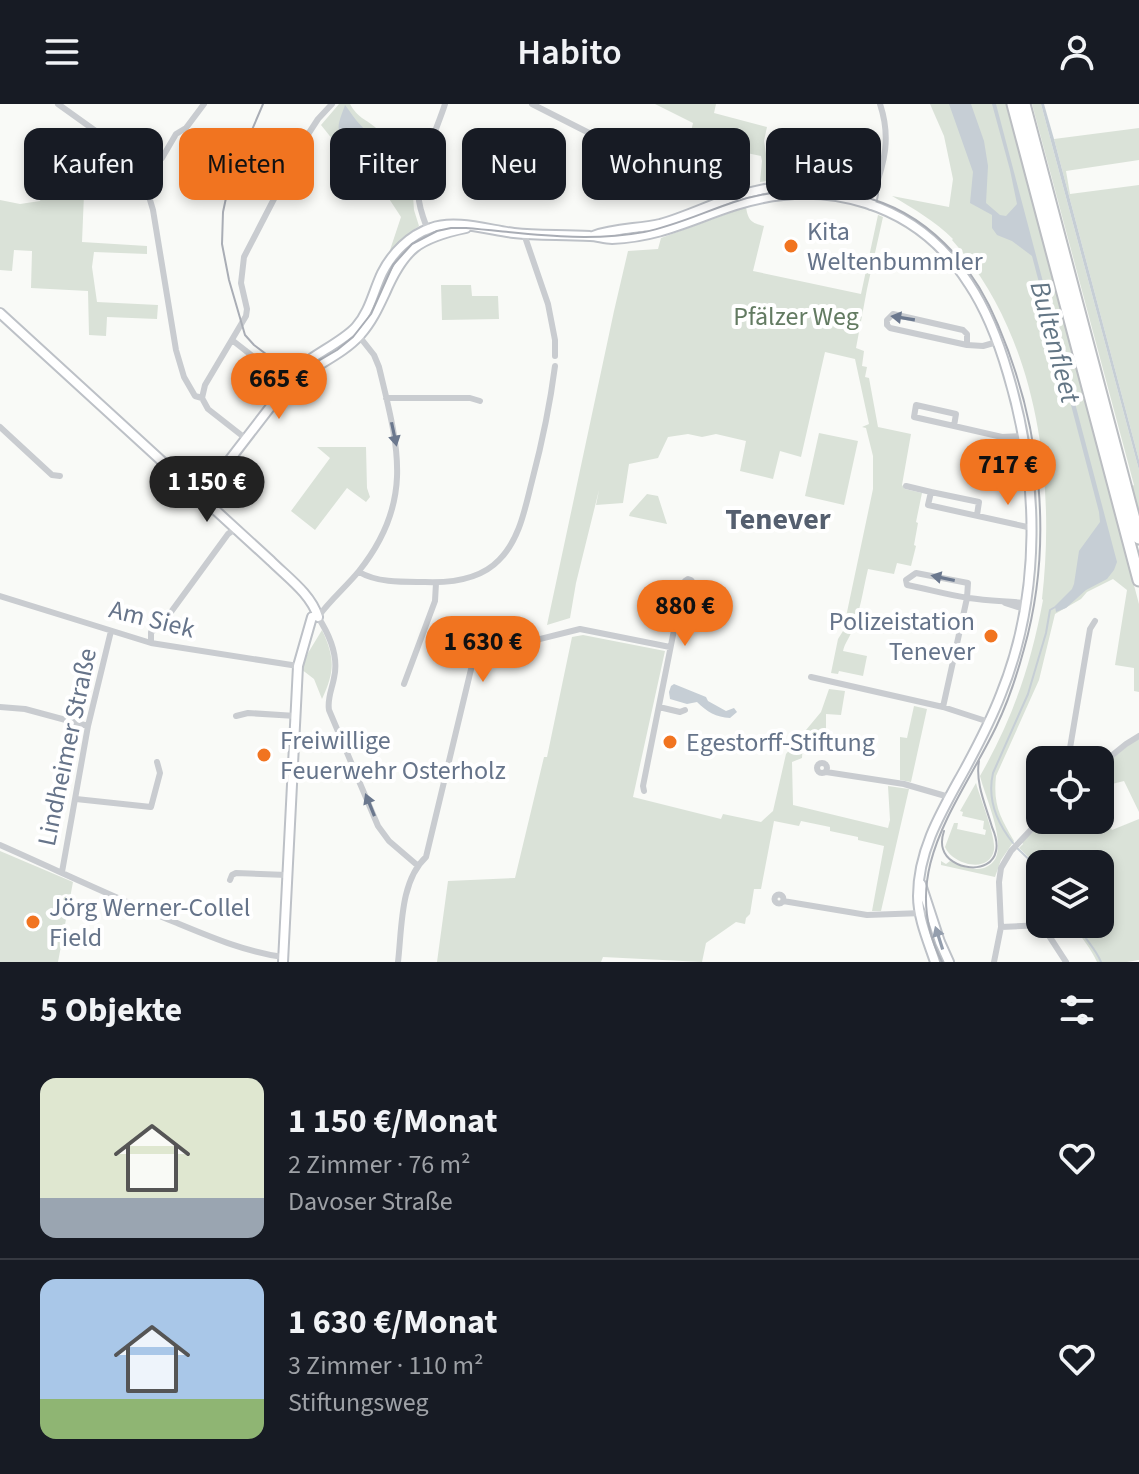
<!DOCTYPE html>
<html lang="de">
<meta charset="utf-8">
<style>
body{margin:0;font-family:"Source Sans 3",sans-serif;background:#242831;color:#f1f3f6;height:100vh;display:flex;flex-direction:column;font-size:30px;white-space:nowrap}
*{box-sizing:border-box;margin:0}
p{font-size:26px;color:#9ea1a6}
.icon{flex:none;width:44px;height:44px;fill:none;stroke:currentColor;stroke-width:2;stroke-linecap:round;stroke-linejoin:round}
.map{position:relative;height:858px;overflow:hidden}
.details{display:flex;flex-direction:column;background:#171b24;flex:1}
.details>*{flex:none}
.top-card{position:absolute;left:24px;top:24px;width:1092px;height:72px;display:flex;gap:16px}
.tools{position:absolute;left:1026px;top:642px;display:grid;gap:16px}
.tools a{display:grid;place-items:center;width:88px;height:88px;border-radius:16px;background:#171b24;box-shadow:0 4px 12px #0003;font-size:40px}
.price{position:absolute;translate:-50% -68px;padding:0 18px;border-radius:28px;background:#f17420;color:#111;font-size:26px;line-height:52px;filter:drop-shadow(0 2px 4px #0008)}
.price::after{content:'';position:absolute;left:50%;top:48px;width:24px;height:18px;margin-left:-12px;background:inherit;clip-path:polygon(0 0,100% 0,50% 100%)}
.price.on{background:#222;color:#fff}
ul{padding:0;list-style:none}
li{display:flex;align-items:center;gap:24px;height:200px;padding:0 40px}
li+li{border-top:2px solid #363941}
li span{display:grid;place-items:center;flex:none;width:224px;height:160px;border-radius:16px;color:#555}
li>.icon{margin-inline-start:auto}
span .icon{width:96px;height:96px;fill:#fffc;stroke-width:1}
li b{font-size:34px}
h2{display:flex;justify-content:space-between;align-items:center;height:96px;padding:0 40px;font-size:34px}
.pill{padding:0 28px;border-radius:16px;background:#171b24;box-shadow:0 4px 12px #0003;font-size:28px;line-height:72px}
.pill.on{background:#f17420;color:#111}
header{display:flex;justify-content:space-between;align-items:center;height:104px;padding:0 40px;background:#171b24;font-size:36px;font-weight:600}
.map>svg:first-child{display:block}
.green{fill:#dae2d8}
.water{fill:#c6ced5}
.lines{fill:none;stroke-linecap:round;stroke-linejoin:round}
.stream{stroke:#c6ced5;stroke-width:2}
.secondary-casing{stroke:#bdc1c7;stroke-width:12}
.highway-casing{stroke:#bbbec2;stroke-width:15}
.street{stroke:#c9ccd0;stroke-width:6}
.secondary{stroke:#fff;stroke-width:8}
.highway{stroke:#fff;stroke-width:11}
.tram{stroke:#a9adb5;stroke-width:2}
.oneway{fill:#6b788e}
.oneway2{fill:#949ead}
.poi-dot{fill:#f17420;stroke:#fff;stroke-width:3}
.labels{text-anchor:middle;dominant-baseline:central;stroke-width:8;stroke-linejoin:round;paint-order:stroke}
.poi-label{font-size:26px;fill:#66748a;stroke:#fff;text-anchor:start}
.park-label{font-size:26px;fill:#637b62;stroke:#fff}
.street-label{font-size:26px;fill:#66748a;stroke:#fff}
.water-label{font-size:28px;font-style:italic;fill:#637685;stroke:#fff}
.quarter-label{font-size:30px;font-weight:bold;fill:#555f6f;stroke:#fff}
</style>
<header><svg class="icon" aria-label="menu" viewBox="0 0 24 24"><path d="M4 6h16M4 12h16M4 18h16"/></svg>Habito<svg class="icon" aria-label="person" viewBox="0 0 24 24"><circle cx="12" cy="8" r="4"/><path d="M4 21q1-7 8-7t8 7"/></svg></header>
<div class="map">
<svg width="1139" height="858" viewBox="0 0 1139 858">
<rect width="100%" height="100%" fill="#f9faf7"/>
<path class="green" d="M339 0H350C358 14 364 14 375 23 381 29 382 33 390 35L391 78H412L414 106 419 122 404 133 389 149 401 113 380 81H346L357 59 337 41 321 21Z
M655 0H716L714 9 767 23 764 37 766 50 783 51 788 74 760 78 762 57 761 52 699 39 692 69 682 65 693 19Z
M930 0H1006L1139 500V588L1134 587V564L1115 561 1127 486 1113 475 1087 488 1081 495 1055 510 1039 576 996 672C993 701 1000 713 1014 737L1001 756 995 773 941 761V757L946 760 950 757C962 763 979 770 991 760 1010 745 985 693 980 672 1013 614 1031 561 1043 496L1042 495C1056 374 1037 230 952 136L953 135C935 117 914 105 892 92L949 103 953 75 944 32Z
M1032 0H1041L1139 366V407L1132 382 1134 381Z
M1139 24V56L1066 67 1070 90 1139 81V356L1054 35Z
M69 38H74L73 78 133 80 136 92 84 90 82 138 147 142V150L94 148 92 163 97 198 158 201 157 215 107 213 106 232 89 231 88 187 31 184 32 147 14 146 12 167 0 166V96L20 100 40 97 47 78 66 50Z
M746 103C748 116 751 119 764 122L753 167 861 190 878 111 883 113 867 185 856 244 864 247 862 262 867 263 865 273 869 274 878 323 911 330 902 381 905 385 922 389 916 418 918 419 914 441 916 442 911 462 897 459 894 470 868 465C863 486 860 509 851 529 848 536 845 539 843 547L867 552 863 572 839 567 838 570 831 569 838 535 843 527 873 385V352L866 324 862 323 869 320 855 255 825 248 801 353 780 347 773 375 740 367 746 337 716 330 702 333 688 330 668 333 658 354 629 360 623 399 596 401 599 386 576 479 570 514 547 521 614 207 628 147 658 145 661 134Z
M441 181H471L472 192H498L499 215 442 216Z
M819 329 858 337 844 401 805 392Z
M317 343H366L367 384 370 393 366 398 347 384 315 426 291 407 330 354Z
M647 390 658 392 667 420 629 412 630 409Z
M322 526C335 554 335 567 322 595L314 575 301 565 308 549Z
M583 531 665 547 633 693 721 715 723 710 761 718 773 707 786 650 821 608 829 585 845 587 841 611 826 610V636H803L802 654 792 658 793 701 888 724 890 716 888 682 909 685 881 807H872L884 742 858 736V733L830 727V723L801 717 799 722 774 717 761 785H754L750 810 746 814 745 820 736 818 706 839 702 858 603 853 601 858H437L448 777 515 774 544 653H547L572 533Z
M914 602 927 605 911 678 900 676V633L907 634Z
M1139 635V708L1124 677 1112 680 1110 675 1104 676 1100 675V664L1130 640Z
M976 679C980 694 996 732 994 746 989 771 952 760 945 743L954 719H958L957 725 985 731 986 726 983 725 984 717 962 712 963 708 960 707Z
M1100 707 1112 726 1139 715V856L1127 858H1097C1091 844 1081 834 1073 820H1100V760H1040V764L1019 744 1023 740 1022 738 1045 716H1100Z
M0 747 73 778 58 858H0Z"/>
<path class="water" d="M949 0H971L984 37 988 62 986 99 1000 111 1006 112 1017 100 1010 66 992 0H996L1117 458 1114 466 1107 475 1086 486 1066 504 1056 508 1055 502 1072 485 1074 480 1079 447 1100 418 1099 408 1032 152 1012 137 997 131 992 124V111L970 99 973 68Z
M1041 0H1044L1054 35 1139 356V366Z
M345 1C349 6 352 11 356 16 376 40 390 38 387 75L383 77C373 64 341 43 339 27 337 19 343 8 345 1Z
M674 580 706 593 708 597 726 607 734 604 737 608 730 614C716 613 707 608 697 598L687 600 670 595 669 588 671 582Z"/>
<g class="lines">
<path class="stream" d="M1013 739C997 719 987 695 993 669L1028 590 1046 529 1050 506 1057 502
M1017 744 1040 766
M1078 820C1083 834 1095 843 1101 858"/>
<defs>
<path id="secondary" d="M593 132C614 124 638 125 660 120 685 113 707 102 731 94 776 78 826 77 873 90L871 101
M0 209 271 457C287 473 311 490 318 513
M288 280 295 278C314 261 342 251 360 231 371 219 378 204 385 189 404 145 418 134 466 124
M201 393 288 280C293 258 338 243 356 223 370 207 373 188 382 169 392 149 410 131 431 124 455 115 489 126 514 129 539 132 564 130 590 132 597 132 604 135 612 135 661 133 692 115 736 101 825 73 917 98 969 180 987 207 999 239 1008 270 1039 373 1042 489 1001 590 991 616 978 641 965 665 943 705 918 745 918 792 918 814 928 837 935 858
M921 780 940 838 949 858
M283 858 298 562 312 513"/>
<path id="highway" d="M1013 0 1139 476
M1024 0 1139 434"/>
</defs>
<use href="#secondary" class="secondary-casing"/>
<use href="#highway" class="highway-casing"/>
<path class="street" d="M58 0 125 48 135 58 142 69 153 106 176 246 184 273 195 292 202 294 208 305 245 334
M532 0 601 35 684 70 697 83
M142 69 162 54 176 30 186 24 204 0
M873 90C885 58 891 33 880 0
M524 130 548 200 555 236V252
M431 134C426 122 421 110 419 97 416 68 436 28 445 0
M359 232 374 251 379 263C398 342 415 397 359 467 346 483 330 496 318 513 329 530 339 553 334 574 332 585 327 595 329 606L378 722 389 737 417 761
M232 236 288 280
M967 241V230L963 226 893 210 887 216V221L890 224 967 241 983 242 997 238
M202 294 205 281 246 212 247 205 241 179 244 153 305 35 318 15 332 0
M386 294H470L480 297
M916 301 956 310 954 322 914 313Z
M954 322 1002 333 1024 332
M0 323 52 371 60 372
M906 382 931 388
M977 411 979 398 931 388 928 401 1032 424
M359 468C378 479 403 478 425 478 451 479 480 476 499 456 520 435 525 404 532 377 542 339 550 301 555 262
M0 492 151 539 298 562
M1005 499 1024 505
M151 539V528L160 523 228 430 235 425
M811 573 943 603 989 618
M404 580 435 497 436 479
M0 603 25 605 88 622
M659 603 680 608 685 606
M943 603 967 494 968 479 916 469 906 476 907 481C928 485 948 491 969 494 988 497 1007 497 1025 499
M236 612 248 609 296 612
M1068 656 1090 525 1095 517
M817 664a5 5 0 1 1 10 0a5 5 0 1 1-10 0Z
M1100 661 1126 640 1139 632
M826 668 904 680 949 693
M644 687 643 682 679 501 685 489 692 487 694 480 691 476 688 475 685 477V489
M76 695 151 703 160 669 157 658
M0 741C59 767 117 795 177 819 211 833 246 848 283 853
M62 768 88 622 111 527
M230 776 232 771 236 769 287 771
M774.5 795a4.5 4.5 0 1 1 9 0a4.5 4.5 0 1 1-9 0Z
M783 797 867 811 923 809
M1001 823 1042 821 1066 858
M398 858C402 824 400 777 426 753L473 557 480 550 580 525 670 543
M994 858 1001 823 999 778 1001 764 1011 747 1040 716"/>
<use href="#secondary" class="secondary"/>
<use href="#highway" class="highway"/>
<path class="tram" d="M263 0 229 80 223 108 222 140 229 176 245 231 254 241 286 265 294 268 303 266 337 246 353 233 371 210 393 161 412 140 437 127 451 124H466C527 129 583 139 644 128 675 122 704 108 734 98 774 85 819 82 860 92 926 107 973 160 998 221 1041 322 1054 439 1024 545 1017 571 1008 598 996 623 959 700 896 769 942 858
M944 727C942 733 941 739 943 745 949 766 991 772 996 747 998 739 995 730 992 723 986 702 975 679 979 657"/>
</g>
<defs><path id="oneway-solid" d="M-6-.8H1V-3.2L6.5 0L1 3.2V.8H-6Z" transform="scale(2)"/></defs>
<g class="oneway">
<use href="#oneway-solid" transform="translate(903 214) rotate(-171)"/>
<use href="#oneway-solid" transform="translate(394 330) rotate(78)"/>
<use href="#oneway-solid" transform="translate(943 474) rotate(-168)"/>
<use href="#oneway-solid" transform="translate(370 701) rotate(-112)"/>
</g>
<use class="oneway2" href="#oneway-solid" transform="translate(939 834) rotate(-108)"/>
<g class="poi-dot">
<circle cx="791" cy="142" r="8"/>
<circle cx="991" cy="532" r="8"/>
<circle cx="670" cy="638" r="8"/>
<circle cx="264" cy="651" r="8"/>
<circle cx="33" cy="818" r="8"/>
</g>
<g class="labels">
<g class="poi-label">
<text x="807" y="127">Kita<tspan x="807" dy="30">Weltenbummler</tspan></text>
<text x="975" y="517" text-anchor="end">Polizeistation<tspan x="975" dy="30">Tenever</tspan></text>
<text x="280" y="636">Freiwillige<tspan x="280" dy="30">Feuerwehr Osterholz</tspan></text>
<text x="686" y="638">Egestorff-Stiftung</text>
<text x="49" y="803">Jörg Werner-Collel<tspan x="49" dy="30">Field</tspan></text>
</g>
<g class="park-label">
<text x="796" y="212">Pfälzer Weg</text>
</g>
<g class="street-label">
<text transform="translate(152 515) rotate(14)">Am Siek</text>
<text transform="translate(67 643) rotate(-78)">Lindheimer Straße</text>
</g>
<g class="water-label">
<text transform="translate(1055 238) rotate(75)">Bultenfleet</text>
</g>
<g class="quarter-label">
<text x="778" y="415">Tenever</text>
</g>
</g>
</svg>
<div class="tools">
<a><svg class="icon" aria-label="locate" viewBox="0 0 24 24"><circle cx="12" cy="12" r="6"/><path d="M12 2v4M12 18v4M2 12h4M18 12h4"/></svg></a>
<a><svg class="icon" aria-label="layers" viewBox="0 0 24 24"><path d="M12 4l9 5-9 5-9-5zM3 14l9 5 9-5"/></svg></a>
</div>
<b class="price" style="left:279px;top:317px">665 €</b>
<b class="price" style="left:1008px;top:403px">717 €</b>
<b class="price on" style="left:207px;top:420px">1 150 €</b>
<b class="price" style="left:685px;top:544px">880 €</b>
<b class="price" style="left:483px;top:580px">1 630 €</b>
<div class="top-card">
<a class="pill">Kaufen</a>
<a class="pill on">Mieten</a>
<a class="pill">Filter</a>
<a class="pill">Neu</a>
<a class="pill">Wohnung</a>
<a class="pill">Haus</a>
</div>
</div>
<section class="details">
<h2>5 Objekte<svg class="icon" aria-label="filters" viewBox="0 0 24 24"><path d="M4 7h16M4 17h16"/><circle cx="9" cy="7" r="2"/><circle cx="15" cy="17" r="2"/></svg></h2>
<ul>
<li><span style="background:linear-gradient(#dfe7d0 75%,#9aa5b1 0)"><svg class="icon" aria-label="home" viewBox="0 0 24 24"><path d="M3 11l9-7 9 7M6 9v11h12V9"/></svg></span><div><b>1 150 €/Monat</b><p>2 Zimmer · 76 m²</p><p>Davoser Straße</p></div><svg class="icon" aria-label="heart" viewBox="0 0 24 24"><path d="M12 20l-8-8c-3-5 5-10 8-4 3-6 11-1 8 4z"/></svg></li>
<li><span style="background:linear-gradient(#a9c7e8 75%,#8fb573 0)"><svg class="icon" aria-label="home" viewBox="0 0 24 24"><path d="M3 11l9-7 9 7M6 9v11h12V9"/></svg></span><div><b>1 630 €/Monat</b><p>3 Zimmer · 110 m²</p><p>Stiftungsweg</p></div><svg class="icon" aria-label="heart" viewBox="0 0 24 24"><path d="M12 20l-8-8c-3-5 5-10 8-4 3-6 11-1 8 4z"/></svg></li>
</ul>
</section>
